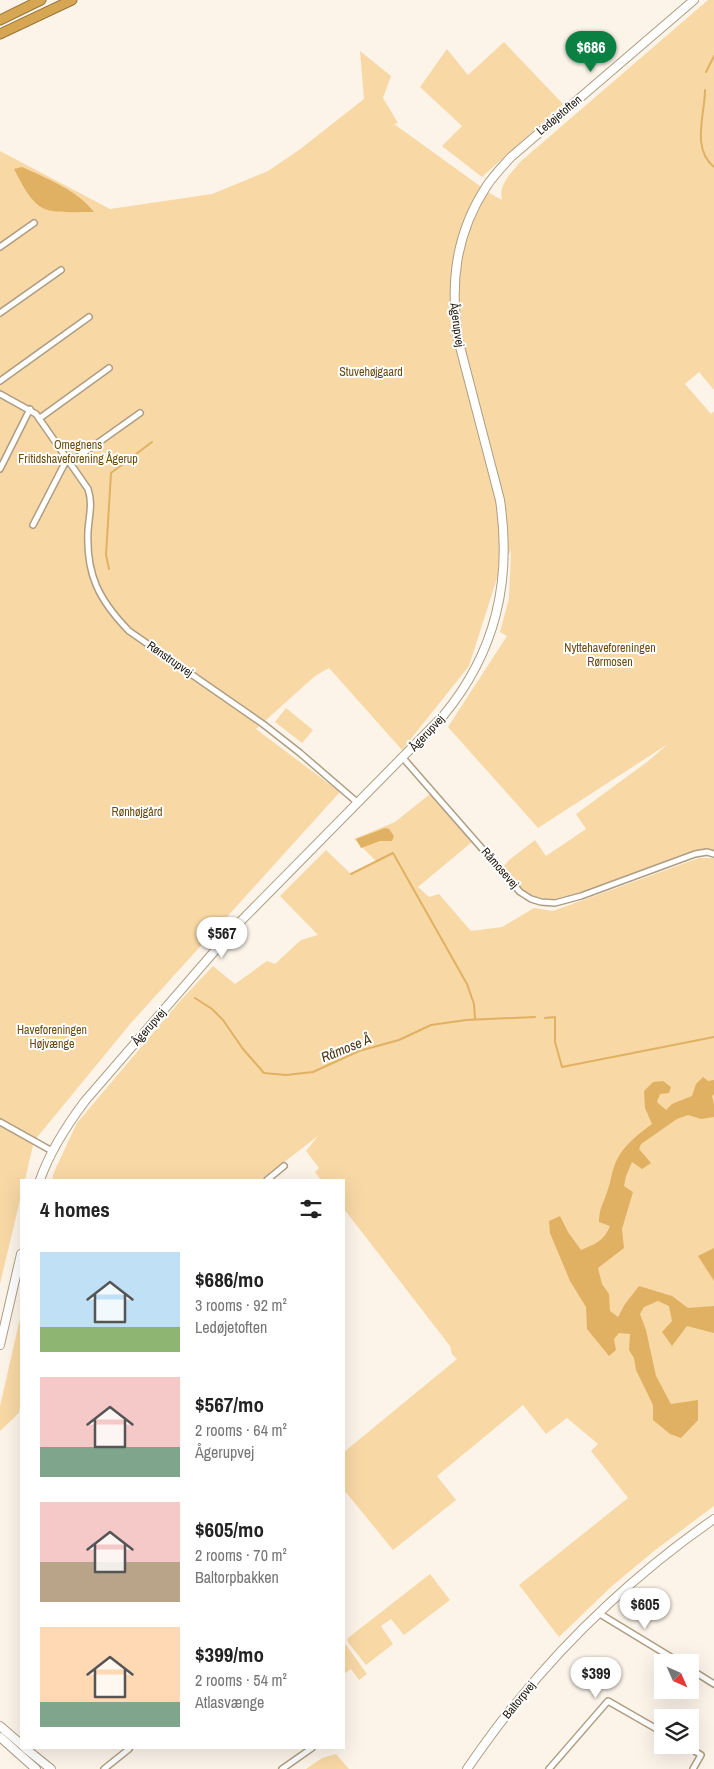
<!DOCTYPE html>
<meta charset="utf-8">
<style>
body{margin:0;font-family:"Archivo Narrow",sans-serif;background:#f6f6f6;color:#222;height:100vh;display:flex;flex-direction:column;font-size:19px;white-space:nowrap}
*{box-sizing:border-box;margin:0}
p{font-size:16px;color:#767676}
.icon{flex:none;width:28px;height:28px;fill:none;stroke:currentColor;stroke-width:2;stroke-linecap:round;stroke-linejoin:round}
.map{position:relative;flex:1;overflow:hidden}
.side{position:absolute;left:20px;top:1179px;width:325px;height:570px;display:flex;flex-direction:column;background:#fff;border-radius:0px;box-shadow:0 5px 20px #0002}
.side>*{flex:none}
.needle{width:32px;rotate:135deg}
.controls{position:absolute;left:654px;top:1654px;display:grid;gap:10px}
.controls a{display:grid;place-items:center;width:45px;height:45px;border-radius:0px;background:#fff;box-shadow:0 5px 20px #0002;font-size:25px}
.price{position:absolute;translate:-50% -42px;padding:0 11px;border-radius:18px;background:#fff;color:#222;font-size:16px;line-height:32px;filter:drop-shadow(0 1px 2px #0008)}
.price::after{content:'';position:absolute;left:50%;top:30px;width:15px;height:11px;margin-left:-8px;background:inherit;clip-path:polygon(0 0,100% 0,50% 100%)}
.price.selected{background:#0b8043;color:#fff}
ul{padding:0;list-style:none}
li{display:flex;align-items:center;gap:15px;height:125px;padding:0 20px}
li span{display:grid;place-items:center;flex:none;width:140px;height:100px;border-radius:0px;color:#555}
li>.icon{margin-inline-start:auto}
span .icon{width:60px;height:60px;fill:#fffc;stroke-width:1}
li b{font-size:21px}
h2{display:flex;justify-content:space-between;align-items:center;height:60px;padding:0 20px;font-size:21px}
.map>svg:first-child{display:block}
.green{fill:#f8d8a5}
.water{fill:#e0b162}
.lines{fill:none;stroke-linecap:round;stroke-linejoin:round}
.stream{stroke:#e0b162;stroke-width:2}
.street-casing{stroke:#ae9d81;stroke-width:8}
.secondary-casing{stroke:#ae9d81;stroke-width:10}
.highway-casing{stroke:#96743a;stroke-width:11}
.street{stroke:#fff;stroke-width:5}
.secondary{stroke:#fff;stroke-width:8}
.highway{stroke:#d6a653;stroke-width:9}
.labels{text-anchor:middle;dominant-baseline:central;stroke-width:4;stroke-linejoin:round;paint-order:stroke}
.street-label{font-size:12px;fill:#1e170c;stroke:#fff}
.park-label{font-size:12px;fill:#6a4b0b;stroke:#fff}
.water-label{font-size:14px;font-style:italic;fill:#483512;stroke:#fff}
</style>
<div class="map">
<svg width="714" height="1769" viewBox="0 0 714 1769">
<rect width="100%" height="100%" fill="#fcf4e9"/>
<path class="green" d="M708 0H714V390L699 372 685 384 711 414 714 411V852L707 849 696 851 581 892 554 899 533 897 521 889 504 866 509 860 535 840 546 856 586 829 576 814 647 762 668 744 538 828 448 727 507 636 500 632 509 598 511 550 499 572 469 666 402 750 329 668 315 676 256 729 340 792 131 1023 34 1141 25 1180H21V1196L0 1284V151L110 209 212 194 268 171 299 150 364 99 360 51 391 76 383 98 398 123 394 124 491 194 502 200C498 184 511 174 520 162Z
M504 42 563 104 482 177 442 146 462 126 420 87 447 49 468 75Z
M286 708 313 730 302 743 275 722Z
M430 794 472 842 418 887 429 897 439 894 471 931 502 927 534 908 553 911 699 858H714V1506L654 1551 612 1586 559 1637 519 1585 628 1498 591 1451 598 1444 567 1418 546 1434 523 1405 437 1476 456 1500 393 1550 344 1490V1452L457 1359 452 1354 450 1346 344 1209V1180H321L315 1172 319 1168 306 1151 318 1136 261 1180H52L54 1172 77 1123 180 1001 213 966 235 984 267 961 275 964 301 940 318 935 280 896 326 850 351 874 377 862 354 839 395 822Z
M21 1314V1398L19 1413 0 1431V1406Z
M430 1574 450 1600 404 1635 391 1619 381 1626 393 1644 366 1665 347 1641 348 1638Z
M344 1642 367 1674 359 1680 351 1669 344 1674Z
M336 1754 349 1769H306L322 1758Z"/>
<path class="water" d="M22 167C46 178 77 190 94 212 43 212 38 217 14 169Z
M385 828 389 829 394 836 392 841H380L361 848 356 839Z
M703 1077 708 1081 714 1080V1094L712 1096 714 1104V1117L701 1119 688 1115 677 1119 641 1144 639 1149 651 1163 642 1169 632 1162 626 1176 624 1186 633 1192 622 1229 624 1248 598 1268 602 1284 609 1294 610 1311 618 1317 625 1304 639 1286 672 1296 688 1308 714 1306V1333L687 1326 672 1346 662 1332 672 1321 669 1306 658 1301 644 1307 640 1314 646 1330 656 1376 671 1404 698 1400V1420L681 1438 670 1434 653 1420V1405L636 1370 634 1358 629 1350 630 1334 619 1333 614 1339 616 1350 609 1356 587 1329 586 1307 570 1281 550 1233 549 1221 560 1216 568 1232 581 1250C594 1245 605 1240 610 1226L599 1222C599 1207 604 1203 608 1189 611 1182 611 1174 614 1167 620 1148 637 1135 652 1124L645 1108 644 1091 653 1082 663 1081 671 1087 669 1093 660 1094 657 1102 666 1110 672 1104 692 1096 696 1084Z
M714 1248V1281L698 1256Z"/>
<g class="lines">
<path class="stream" d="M706 72 714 56
M705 90C705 115 691 148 714 167
M109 569 106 555 111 473 152 442
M351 874 393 853 467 984 474 1004 475 1018
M195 998 212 1009 223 1020 243 1049 264 1073 286 1075 313 1072 359 1051 399 1040 431 1025 466 1020 535 1017
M545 1018 555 1017V1042L562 1067 714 1037"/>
<defs>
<path id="street" d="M0 247 34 223
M0 313 61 270
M0 381 89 317
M0 394 36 414 88 489C93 504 89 515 88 531 86 575 99 600 129 631L263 724 300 753 358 803
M40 418 109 368
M71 462 140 413
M0 469 30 409
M33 525 67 459
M403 758 520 892 531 899 541 902 555 903 581 896 695 854 707 852 714 854
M0 1122 52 1151
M267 1180 284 1166
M600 1614 679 1662
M690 1669 714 1684
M685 1745 701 1755 693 1769
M104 1769 129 1749
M282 1769 312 1748
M549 1769 608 1701 662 1732"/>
<path id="secondary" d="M40 1180C50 1151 67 1125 85 1101L238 924 443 716C496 652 512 581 500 500L458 339C450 284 455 235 486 187 493 176 502 167 511 157L694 0
M0 1345 21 1254
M0 1726 21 1744
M0 1737 36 1769
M25 1748 51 1769
M467 1769C483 1746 499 1723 517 1702 572 1633 642 1569 714 1519"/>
<path id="highway" d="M0 20 41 0
M0 34 72 0"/>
</defs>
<use href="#street" class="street-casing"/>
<use href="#secondary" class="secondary-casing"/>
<use href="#highway" class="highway-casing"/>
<use href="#street" class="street"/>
<use href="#secondary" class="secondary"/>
<use href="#highway" class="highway"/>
</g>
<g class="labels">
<g class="street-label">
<text transform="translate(559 115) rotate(-40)">Ledøjetoften</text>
<text transform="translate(457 325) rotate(82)">Ågerupvej</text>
<text transform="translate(170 659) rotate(35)">Rønstrupvej</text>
<text transform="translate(427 733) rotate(-47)">Ågerupvej</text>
<text transform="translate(500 868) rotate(49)">Råmosevej</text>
<text transform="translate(149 1027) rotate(-49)">Ågerupvej</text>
<text transform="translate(519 1700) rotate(-51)">Baltorpvej</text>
</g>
<g class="park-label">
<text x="371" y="372">Stuvehøjgaard</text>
<text x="78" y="445">Omegnens<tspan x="78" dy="14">Fritidshaveforening Ågerup</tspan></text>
<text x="610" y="648">Nyttehaveforeningen<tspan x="610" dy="14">Rørmosen</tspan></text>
<text x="137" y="812">Rønhøjgård</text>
<text x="52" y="1030">Haveforeningen<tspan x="52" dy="14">Højvænge</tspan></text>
</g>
<g class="water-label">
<text transform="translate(346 1048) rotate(-22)">Råmose Å</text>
</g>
</g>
</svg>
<div class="controls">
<a><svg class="needle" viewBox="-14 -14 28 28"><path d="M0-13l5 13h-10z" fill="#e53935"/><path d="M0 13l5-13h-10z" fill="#767676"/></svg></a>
<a><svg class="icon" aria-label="layers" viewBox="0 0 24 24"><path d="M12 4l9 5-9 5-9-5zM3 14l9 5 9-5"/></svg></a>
</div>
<b class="price selected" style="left:591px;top:73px">$686</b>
<b class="price" style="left:222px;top:959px">$567</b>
<b class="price" style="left:645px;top:1630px">$605</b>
<b class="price" style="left:596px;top:1699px">$399</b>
<section class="side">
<h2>4 homes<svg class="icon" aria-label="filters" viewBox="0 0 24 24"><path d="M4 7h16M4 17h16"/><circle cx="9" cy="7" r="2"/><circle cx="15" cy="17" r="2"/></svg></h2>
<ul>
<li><span style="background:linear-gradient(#bfe0f5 75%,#8fb573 0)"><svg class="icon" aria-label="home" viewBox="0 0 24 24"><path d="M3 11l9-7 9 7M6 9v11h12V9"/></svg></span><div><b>$686/mo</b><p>3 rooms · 92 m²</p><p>Ledøjetoften</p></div></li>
<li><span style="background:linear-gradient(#f6c9c9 70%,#7fa58c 0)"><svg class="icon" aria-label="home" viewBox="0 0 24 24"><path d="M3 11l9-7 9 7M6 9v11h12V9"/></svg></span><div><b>$567/mo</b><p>2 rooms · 64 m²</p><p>Ågerupvej</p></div></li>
<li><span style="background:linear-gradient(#f6c9c9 60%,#b9a48a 0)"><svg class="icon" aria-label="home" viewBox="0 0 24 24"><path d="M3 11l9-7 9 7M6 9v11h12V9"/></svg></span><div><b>$605/mo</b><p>2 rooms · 70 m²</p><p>Baltorpbakken</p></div></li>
<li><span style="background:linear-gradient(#ffd9b3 75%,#7fa58c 0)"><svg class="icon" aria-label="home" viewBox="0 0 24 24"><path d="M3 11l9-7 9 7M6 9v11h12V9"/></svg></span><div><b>$399/mo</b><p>2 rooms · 54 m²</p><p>Atlasvænge</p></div></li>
</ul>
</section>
</div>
